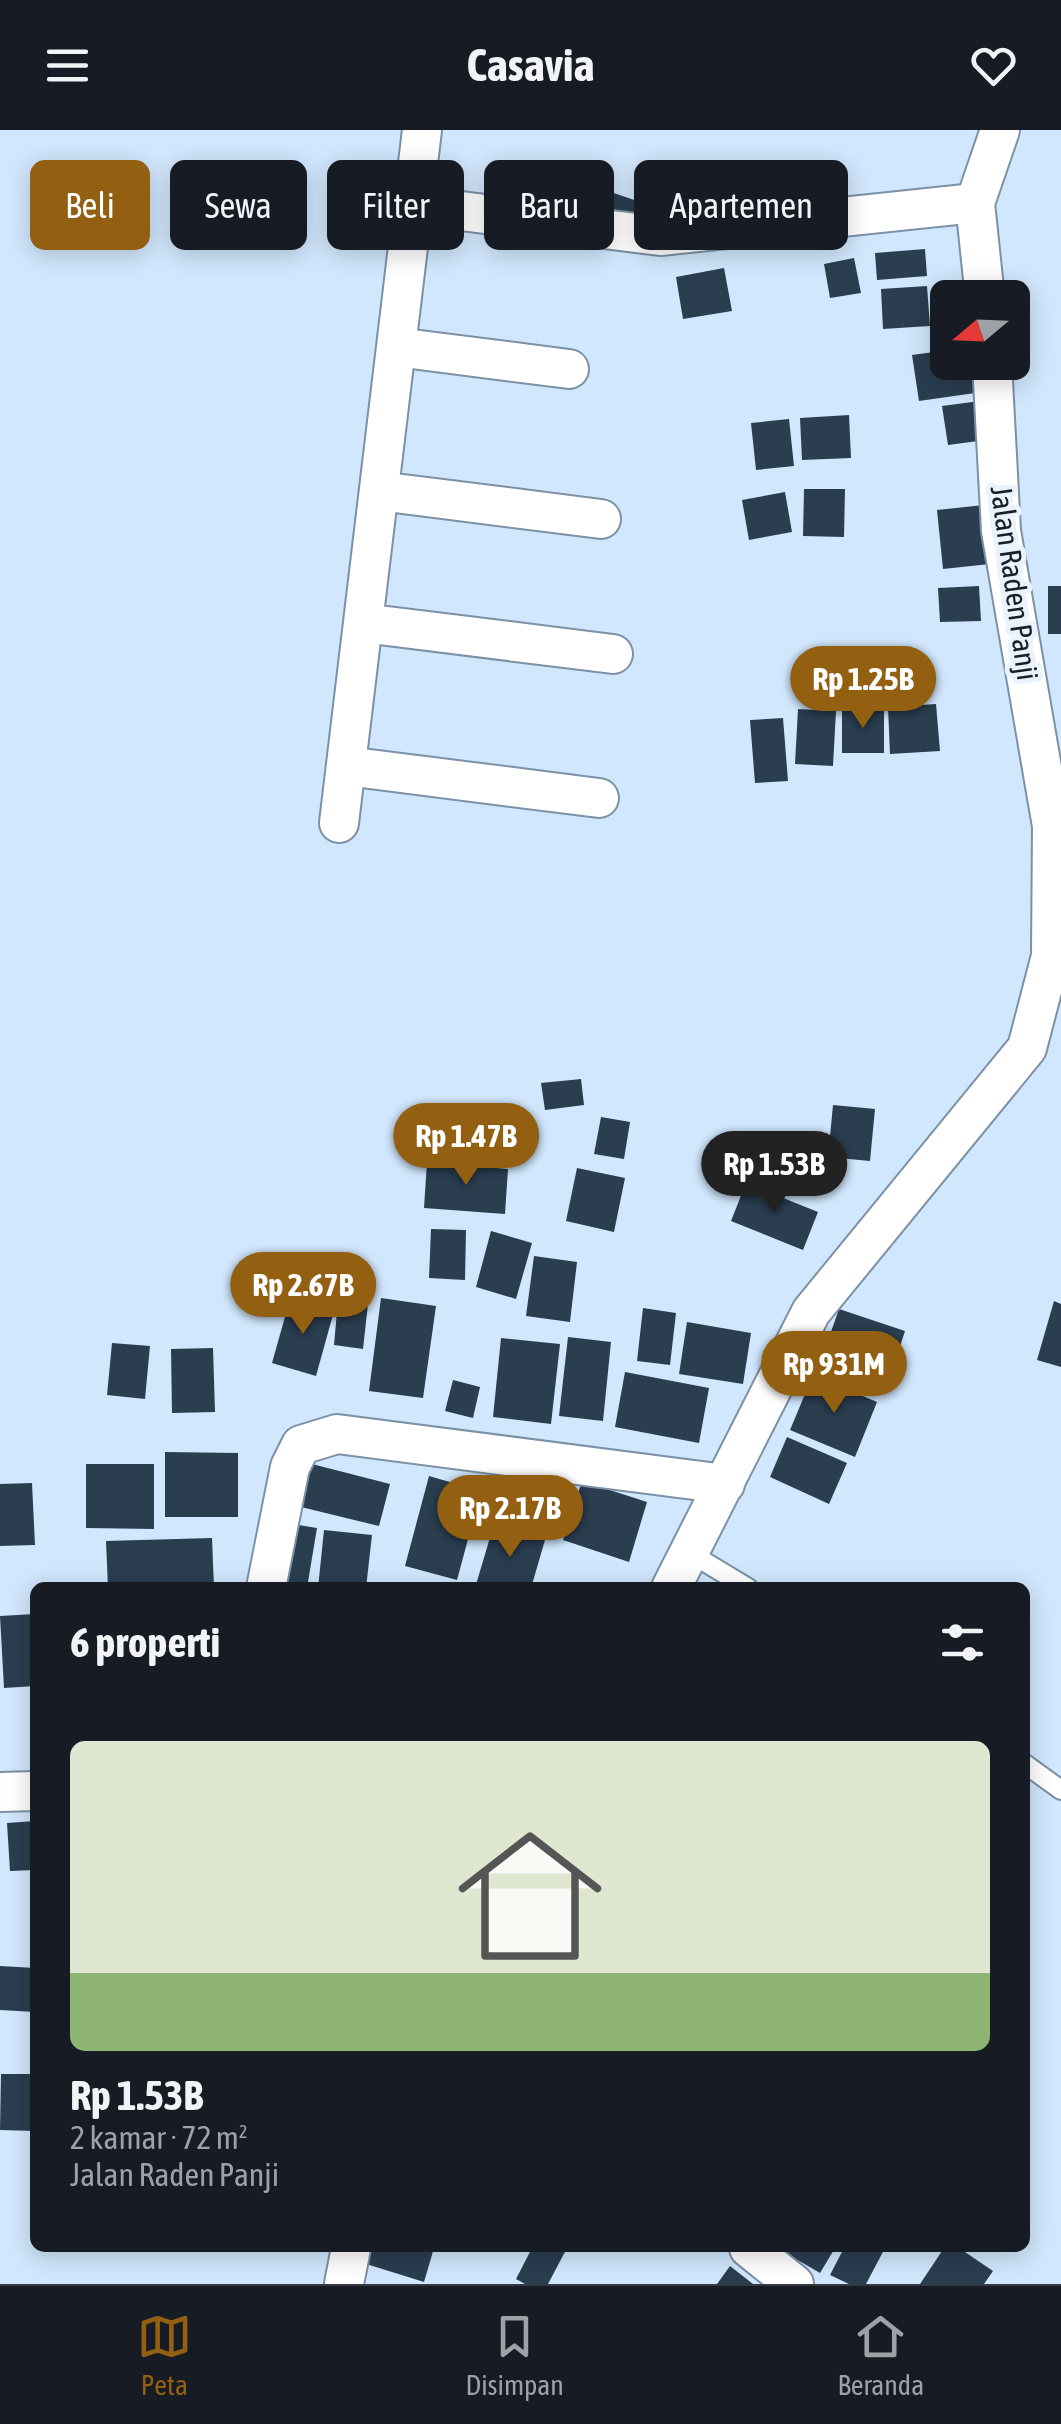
<!DOCTYPE html>
<html lang="id">
<meta charset="utf-8">
<style>
body{margin:0;font-family:"Asap Condensed",sans-serif;background:#20242c;color:#f1f3f6;height:100vh;display:flex;flex-direction:column;font-size:38px;white-space:nowrap}
*{box-sizing:border-box;margin:0}
p{font-size:32px;color:#9ea1a6}
.icon{flex:none;width:55px;height:55px;fill:none;stroke:currentColor;stroke-width:2;stroke-linecap:round;stroke-linejoin:round}
.map{position:relative;flex:1;overflow:hidden}
.panel{position:absolute;left:30px;top:1452px;width:1000px;height:670px;display:flex;flex-direction:column;background:#171b24;border-radius:15px;box-shadow:0 5px 25px #0003}
.panel>*{flex:none}
.banner{position:absolute;left:30px;top:30px;width:1002px;height:90px;display:flex;gap:20px}
.needle{width:65px;rotate:251deg}
.tools{position:absolute;left:930px;top:150px;display:grid;gap:20px}
.tools a{display:grid;place-items:center;width:100px;height:100px;border-radius:15px;background:#171b24;box-shadow:0 5px 25px #0003;font-size:50px}
.price{position:absolute;translate:-50% -85px;padding:0 22px;border-radius:35px;background:#936012;color:#fff;font-size:32px;line-height:65px;filter:drop-shadow(0 2px 5px #0008)}
.price::after{content:'';position:absolute;left:50%;top:60px;width:30px;height:22px;margin-left:-15px;background:inherit;clip-path:polygon(0 0,100% 0,50% 100%)}
.price.on{background:#222;color:#fff}
ul{padding:0;list-style:none}
li{display:grid;align-content:center;gap:20px;height:530px;padding:0 40px}
li+li{border-top:2px solid #363941}
li span{display:grid;place-items:center;height:310px;border-radius:15px;color:#555}
li>.icon{margin-inline-start:auto}
span .icon{width:180px;height:180px;fill:#fffc;stroke-width:1}
li b{font-size:42px}
h2{display:flex;justify-content:space-between;align-items:center;height:120px;padding:0 40px;font-size:42px}
.chip{padding:0 35px;border-radius:15px;background:#171b24;box-shadow:0 5px 25px #0003;font-size:35px;line-height:90px}
.chip.on{background:#936012;color:#fff}
header{display:flex;justify-content:space-between;align-items:center;height:130px;padding:0 40px;background:#171b24;font-size:45px;font-weight:700}
.dock{display:flex;justify-content:space-around;align-items:center;height:140px;border-top:2px solid #363941;background:#171b24;font-size:28px;color:#9ea1a6}
.dock a{display:grid;justify-items:center;gap:5px}
.dock .on{color:#936012}
.map>svg:first-child{display:block}
.building{fill:#2a3e50}
.lines{fill:none;stroke-linecap:round;stroke-linejoin:round}
.service-casing{stroke:#7c91a5;stroke-width:22}
.minor-casing{stroke:#7c91a5;stroke-width:42}
.service{stroke:#fff;stroke-width:18}
.minor{stroke:#fff;stroke-width:38}
.labels{text-anchor:middle;dominant-baseline:central;stroke-width:10;stroke-linejoin:round;paint-order:stroke}
.street-label{font-size:30px;fill:#171f27;stroke:#eaf3fc}
</style>
<header><svg class="icon" aria-label="menu" viewBox="0 0 24 24"><path d="M4 6h16M4 12h16M4 18h16"/></svg>Casavia<svg class="icon" aria-label="heart" viewBox="0 0 24 24"><path d="M12 20l-8-8c-3-5 5-10 8-4 3-6 11-1 8 4z"/></svg></header>
<div class="map">
<svg width="1061" height="2154" viewBox="0 0 1061 2154">
<rect width="100%" height="100%" fill="#d1e7fd"/>
<path class="building" d="M608 61 643 73 638 88 603 75Z
M925 119 927 146 877 150 875 123Z
M854 128 861 163 830 168 824 134Z
M724 138 732 181 683 189 676 147Z
M927 156 930 196 883 199 881 159Z
M948 220V232H970L975 263 919 271 912 225Z
M980 271 986 310 948 315 942 276Z
M849 285 851 328 802 330 800 288Z
M789 289 794 336 756 340 751 293Z
M804 359H845L844 407 803 406Z
M785 362 792 402 749 410 742 370Z
M984 375 990 434 943 439 937 380Z
M979 456 981 491 940 492 938 458Z
M1048 456H1061V504H1048Z
M936 574 940 621 890 624 888 577Z
M884 578V623H842V579Z
M798 579 836 581 833 636 795 634Z
M783 588 788 651 755 653 750 590Z
M581 949 584 975 545 980 541 953Z
M428 974 516 984 510 1030 423 1020Z
M833 975 875 979 870 1031 828 1027Z
M601 987 630 992 624 1029 594 1024Z
M427 1032 508 1039 505 1084 424 1078Z
M577 1038 625 1048 614 1102 566 1091Z
M746 1053 818 1082 803 1120 731 1091Z
M431 1099 466 1100 465 1150 429 1148Z
M491 1101 532 1113 516 1169 476 1157Z
M534 1126 577 1132 570 1192 526 1186Z
M381 1168 436 1176 423 1268 369 1261Z
M290 1169 334 1181 316 1246 272 1233Z
M338 1170 368 1174 363 1219 334 1215Z
M1054 1171 1061 1174V1237L1037 1230Z
M643 1178 676 1183 670 1235 637 1231Z
M839 1179 905 1201 886 1259 819 1236Z
M687 1192 751 1203 743 1254 679 1244Z
M568 1207 611 1212 603 1291 559 1286Z
M501 1208 560 1214 551 1294 493 1287Z
M112 1213 150 1216 145 1269 107 1265Z
M213 1218 215 1282 172 1283 171 1219Z
M625 1242 709 1258 699 1313 615 1297Z
M813 1245 877 1272 855 1327 790 1300Z
M453 1250 480 1257 473 1288 445 1281Z
M787 1307 847 1333 829 1374 770 1347Z
M165 1322 238 1323V1387H165Z
M86 1334H154V1399L86 1398Z
M312 1334 390 1354 379 1396 301 1377Z
M527 1339 561 1346 552 1396 517 1388Z
M429 1346 481 1361 457 1450 405 1436Z
M582 1351 647 1372 629 1432 563 1410Z
M32 1353 35 1415 0 1416V1354Z
M286 1393 317 1398 307 1458H279Z
M494 1394 545 1410 531 1458H475Z
M324 1400 372 1405 366 1458H318Z
M212 1408 214 1458H108L106 1411Z
M35 1484V1556L4 1558 0 1486Z
M35 1691V1740L10 1741 7 1693Z
M0 1836 35 1838V1882L0 1880Z
M1 1944H35V2001L0 2000Z
M365 2118H434L424 2152 360 2132Z
M532 2118H567L548 2154H525L516 2149Z
M777 2118H835L820 2143Z
M844 2118H885L866 2154H849L830 2145Z
M944 2118H959L993 2141 984 2154H920Z
M730 2136 753 2154H717Z"/>
<g class="lines">
<defs>
<path id="service" d="M690 1423 748 1458
M1025 1634 1061 1660"/>
<path id="minor" d="M413 75 660 106 975 73
M985 168 975 73 1000 0
M396 217 569 239
M379 361 601 389
M363 493 613 524
M346 636 599 668
M339 693 422 0
M266 1458 290 1337 301 1315 337 1304 725 1354
M671 1458 811 1182 1027 918 1051 826 1052 696 1001 401 992 232
M0 1662 35 1661
M749 2118 794 2154
M344 2154 351 2118"/>
</defs>
<use href="#service" class="service-casing"/>
<use href="#minor" class="minor-casing"/>
<use href="#service" class="service"/>
<use href="#minor" class="minor"/>
</g>
<g class="labels">
<g class="street-label">
<text transform="translate(1015 453) rotate(82)">Jalan Raden Panji</text>
</g>
</g>
</svg>
<div class="tools">
<a><svg class="needle" viewBox="-14 -14 28 28"><path d="M0-13l5 13h-10z" fill="#e53935"/><path d="M0 13l5-13h-10z" fill="#9ea1a6"/></svg></a>
</div>
<b class="price" style="left:863px;top:601px">Rp 1.25B</b>
<b class="price" style="left:466px;top:1058px">Rp 1.47B</b>
<b class="price on" style="left:774px;top:1086px">Rp 1.53B</b>
<b class="price" style="left:303px;top:1207px">Rp 2.67B</b>
<b class="price" style="left:834px;top:1286px">Rp 931M</b>
<b class="price" style="left:510px;top:1430px">Rp 2.17B</b>
<div class="banner">
<a class="chip on">Beli</a>
<a class="chip">Sewa</a>
<a class="chip">Filter</a>
<a class="chip">Baru</a>
<a class="chip">Apartemen</a>
</div>
<section class="panel">
<h2>6 properti<svg class="icon" aria-label="filters" viewBox="0 0 24 24"><path d="M4 7h16M4 17h16"/><circle cx="9" cy="7" r="2"/><circle cx="15" cy="17" r="2"/></svg></h2>
<ul>
<li><span style="background:linear-gradient(#dfe7d0 75%,#8fb573 0)"><svg class="icon" aria-label="home" viewBox="0 0 24 24"><path d="M3 11l9-7 9 7M6 9v11h12V9"/></svg></span><div><b>Rp 1.53B</b><p>2 kamar · 72 m²</p><p>Jalan Raden Panji</p></div></li>
</ul>
</section>
</div>
<nav class="dock">
<a class="on"><svg class="icon" aria-label="map" viewBox="0 0 24 24"><path d="M3 6l6-2 6 2 6-2v14l-6 2-6-2-6 2zM9 4v14M15 6v14"/></svg>Peta</a>
<a><svg class="icon" aria-label="saved" viewBox="0 0 24 24"><path d="M7 4h10v16l-5-4-5 4z"/></svg>Disimpan</a>
<a><svg class="icon" aria-label="home" viewBox="0 0 24 24"><path d="M3 11l9-7 9 7M6 9v11h12V9"/></svg>Beranda</a>
</nav>
